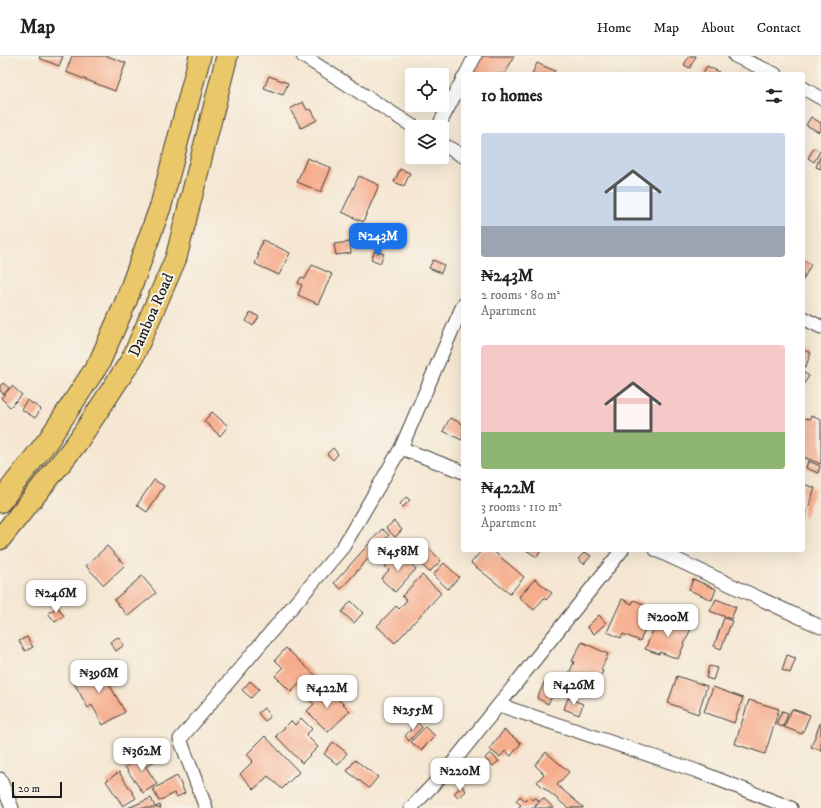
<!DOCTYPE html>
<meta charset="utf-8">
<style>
body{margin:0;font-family:"IM FELL DW Pica",serif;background:#f2f2f2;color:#222;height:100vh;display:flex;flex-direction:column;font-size:15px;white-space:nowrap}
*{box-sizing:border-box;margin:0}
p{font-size:13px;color:#767676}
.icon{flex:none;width:22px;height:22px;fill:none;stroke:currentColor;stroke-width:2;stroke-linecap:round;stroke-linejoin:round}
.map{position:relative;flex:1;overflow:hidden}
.side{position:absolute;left:461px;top:16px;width:344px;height:480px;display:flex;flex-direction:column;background:#fff;border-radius:4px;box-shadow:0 4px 16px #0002}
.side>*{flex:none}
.tools{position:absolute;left:405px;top:12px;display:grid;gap:8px}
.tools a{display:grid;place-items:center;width:44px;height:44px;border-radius:4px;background:#fff;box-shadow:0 4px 16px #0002;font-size:20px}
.scale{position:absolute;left:12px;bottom:10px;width:50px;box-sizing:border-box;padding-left:4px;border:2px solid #1c1c1c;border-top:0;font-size:11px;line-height:14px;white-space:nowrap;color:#1c1c1c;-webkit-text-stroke:3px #f7f3e8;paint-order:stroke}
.price{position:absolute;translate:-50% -34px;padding:0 9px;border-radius:8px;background:#fff;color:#222;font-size:13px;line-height:26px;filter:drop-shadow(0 1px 2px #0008)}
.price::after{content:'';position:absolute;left:50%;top:24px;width:12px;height:9px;margin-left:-6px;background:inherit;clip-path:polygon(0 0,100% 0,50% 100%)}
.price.selected{background:#1a73e8;color:#fff}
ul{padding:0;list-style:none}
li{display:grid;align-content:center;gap:8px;height:212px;padding:0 20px}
li span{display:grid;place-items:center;height:124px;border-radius:4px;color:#555}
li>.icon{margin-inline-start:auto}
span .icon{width:72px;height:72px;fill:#fffc;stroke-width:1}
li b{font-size:17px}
h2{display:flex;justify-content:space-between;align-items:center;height:48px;padding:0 20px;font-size:17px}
header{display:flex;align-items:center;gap:24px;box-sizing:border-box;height:56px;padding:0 20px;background:#fff;border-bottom:1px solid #e0e0e0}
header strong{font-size:19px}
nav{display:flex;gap:22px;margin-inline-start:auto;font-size:14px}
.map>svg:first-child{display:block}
.building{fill:#f6ad8d}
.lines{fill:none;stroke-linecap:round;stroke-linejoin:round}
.street-casing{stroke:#3d3a37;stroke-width:15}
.primary-casing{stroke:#3d3a37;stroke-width:23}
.street{stroke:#fff;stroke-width:13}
.primary{stroke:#eac769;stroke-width:21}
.labels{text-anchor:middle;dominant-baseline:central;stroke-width:4;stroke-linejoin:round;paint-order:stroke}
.street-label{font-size:16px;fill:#1c1c1c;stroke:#f7f3e8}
</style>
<header>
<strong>Map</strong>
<nav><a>Home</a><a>Map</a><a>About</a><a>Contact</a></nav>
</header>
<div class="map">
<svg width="821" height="752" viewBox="0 0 821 752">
<rect width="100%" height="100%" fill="#f7f3e8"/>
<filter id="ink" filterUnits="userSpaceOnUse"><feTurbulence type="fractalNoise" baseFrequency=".025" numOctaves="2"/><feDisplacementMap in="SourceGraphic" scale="8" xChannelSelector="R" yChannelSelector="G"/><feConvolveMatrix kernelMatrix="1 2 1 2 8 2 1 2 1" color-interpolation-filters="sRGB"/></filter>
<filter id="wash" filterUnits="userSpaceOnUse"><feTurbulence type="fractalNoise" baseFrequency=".012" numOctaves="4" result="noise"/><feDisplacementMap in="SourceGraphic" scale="16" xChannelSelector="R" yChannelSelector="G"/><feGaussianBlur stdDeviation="0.9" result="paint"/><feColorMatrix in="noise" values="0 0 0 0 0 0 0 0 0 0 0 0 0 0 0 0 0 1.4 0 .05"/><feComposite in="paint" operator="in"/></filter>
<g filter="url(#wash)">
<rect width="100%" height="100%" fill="#f5e7d3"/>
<g id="blocks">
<path class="building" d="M40 0H63L59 10 39 2Z
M72 0H107L126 7 115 35 66 16Z
M481 0H514L505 18H472Z
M689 0H696L690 12 684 9Z
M537 7 555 15 553 18H532Z
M707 10 719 16 718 18H705L703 17Z
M269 20 288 27 283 39 264 32Z
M303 46 307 54 311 53 317 64 301 72 290 53Z
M811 61 821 67V73L819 76 806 69Z
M814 92 820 95 814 106 808 102Z
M821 99V113L816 111Z
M307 102 331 112 321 136 297 126Z
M400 113 410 117 404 130 394 126Z
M359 120 379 129 363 166 342 156Z
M263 184 290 197 279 219 255 208 259 199 257 198Z
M350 186 351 197 336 199 334 188Z
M375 195 384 198 380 207 371 203Z
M433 204 444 209 441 217 429 212Z
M803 204 811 208 803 224Z
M312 209 332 218 318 248 298 239 302 229 298 227 301 221 305 223Z
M251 256 259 261 253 270 246 265Z
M803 294 811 297 805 312 803 311Z
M803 316 809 320 803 329Z
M3 327 9 332 4 338 0 335V330Z
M12 330 22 339 10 351 1 342Z
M27 344 41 353 35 362 21 353Z
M212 356 228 370 220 380 204 365Z
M811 360 821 364V408L803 401V367L805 362 810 363Z
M450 362 463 368V381L462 384 443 375Z
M333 392 338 398 333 404 327 398Z
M808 405 820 410 818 417 806 412Z
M154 424 164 430 147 456 137 449Z
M803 428 815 432 805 462H803Z
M406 441 410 444 403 451 400 448Z
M394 465 402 474 395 481 386 472Z
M382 473 389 479 341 533 334 527Z
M425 488 441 505 429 516 413 500Z
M107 490 125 509 104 529 86 510Z
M482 494H492L524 521 510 538 471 507Z
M526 494H541L537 501Z
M398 496 416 513 395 536 381 523 389 514 385 510Z
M585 496 591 500 584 508 578 503Z
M444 507 459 521 448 533 433 519Z
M422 519 441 537 395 587 377 570 396 550 399 553 407 544 402 540Z
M142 520 156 537 128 560 114 544Z
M535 523 552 537 546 544 544 542 534 554 519 541Z
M693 523 716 533 712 544 689 534Z
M622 543 632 548 634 544 652 552 644 570 646 571 640 585 623 578 621 582 607 576Z
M716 543 736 551 731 563 710 555Z
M351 545 363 557 354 567 342 556Z
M58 551 64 560 55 566 48 557Z
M599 559 606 567 594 578 587 571Z
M667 562 691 572 678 603 660 596 659 598 645 593 656 568 659 569 662 563 666 565Z
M724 562 732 565 721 593 714 590Z
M27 581 33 591 25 595 19 585Z
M118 581 124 589 116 595 110 586Z
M582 586 608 598 601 614 603 615 597 628 590 624 588 629 568 620 574 606 572 605Z
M286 592 315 619 304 631 300 627 291 636 275 620 283 612 275 604Z
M787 599 796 602 790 617 782 614Z
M97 607 125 656 103 669 92 649 88 652 73 625 84 619 82 616Z
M709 610 717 612 713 624 706 622Z
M677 620 707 630 698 658 668 647Z
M250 625 259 633 251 642 242 634Z
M545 625 557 631 548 648 537 642Z
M326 631 350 655 328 676 307 655 314 648 308 643 316 636 318 639Z
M713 631 743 642 734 667 704 656Z
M568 642 583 648 579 659 564 653Z
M749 644 779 653 765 698 735 688Z
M264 652 270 661 265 665 258 657Z
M792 653 810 659 802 678 784 671Z
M782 655 788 657 783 671 776 668Z
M301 662 312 673 306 679 318 691 302 707 276 680 291 665 295 669Z
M821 665V694L811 691Z
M417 666 422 671 409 685 405 680Z
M425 671 435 680 421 694 411 686Z
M504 674 521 687 511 700 505 695 500 701 489 693Z
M265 680 299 716 282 733 268 720 254 733 240 718 253 705 247 698Z
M333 686 347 697 338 709 324 698Z
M161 687 168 699 159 704 152 692Z
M149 695 156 704 146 711 157 728 143 737 125 711Z
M546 696 569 716 557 729 583 751V752H568L537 726 544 718 535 709Z
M490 697 499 705 493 710 485 702Z
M355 704 378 721 369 732 347 715Z
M119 716 136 742 123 750 106 725Z
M177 720 185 737 177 741 174 737 159 745 153 733Z
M462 730 466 735 459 742 454 737Z
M520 740 525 745 529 741 532 744 535 741 539 745 532 752H518L521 749 516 745Z
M151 742 155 751 160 749 161 752H128Z
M543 742 554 752H534Z"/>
</g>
</g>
<g filter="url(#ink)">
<use href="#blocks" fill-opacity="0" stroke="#3d3a37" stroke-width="1"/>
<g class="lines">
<defs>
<path id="street" d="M303 0 414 71
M735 0 775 18
M466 18 475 0
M803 32 821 42
M438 71 463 23
M442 88 463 100
M803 262 821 271
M401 392 463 416
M656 494 821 571
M499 649 697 715 791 752
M0 723 12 752
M206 752 180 683 343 491 401 392 463 249
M411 752 447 714 622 494"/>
<path id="primary" d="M0 446 49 383 99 307 125 248 161 149 200 0
M0 483 76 388 132 303 176 202 227 0"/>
</defs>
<use href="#street" class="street-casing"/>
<use href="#primary" class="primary-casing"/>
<use href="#street" class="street"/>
<use href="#primary" class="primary"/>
</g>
</g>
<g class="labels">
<g class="street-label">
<text transform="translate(151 259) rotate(-66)">Damboa Road</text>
</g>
</g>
</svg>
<div class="tools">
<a><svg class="icon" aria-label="locate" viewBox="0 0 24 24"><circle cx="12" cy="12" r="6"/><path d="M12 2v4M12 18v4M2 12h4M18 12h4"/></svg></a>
<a><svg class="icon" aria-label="layers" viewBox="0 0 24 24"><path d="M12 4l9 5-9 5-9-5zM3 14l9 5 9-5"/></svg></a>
</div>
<div class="scale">20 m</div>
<b class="price selected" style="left:378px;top:201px">₦243M</b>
<b class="price" style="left:398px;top:516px">₦458M</b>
<b class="price" style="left:56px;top:558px">₦246M</b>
<b class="price" style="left:668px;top:582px">₦200M</b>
<b class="price" style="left:99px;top:638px">₦396M</b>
<b class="price" style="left:574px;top:650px">₦426M</b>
<b class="price" style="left:327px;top:653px">₦422M</b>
<b class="price" style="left:413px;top:675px">₦255M</b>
<b class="price" style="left:142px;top:716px">₦362M</b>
<b class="price" style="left:460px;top:736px">₦220M</b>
<section class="side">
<h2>10 homes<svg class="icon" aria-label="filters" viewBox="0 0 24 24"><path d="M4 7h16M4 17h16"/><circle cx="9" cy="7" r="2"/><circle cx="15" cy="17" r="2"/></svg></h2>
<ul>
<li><span style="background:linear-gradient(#c9d6e8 75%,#9aa5b1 0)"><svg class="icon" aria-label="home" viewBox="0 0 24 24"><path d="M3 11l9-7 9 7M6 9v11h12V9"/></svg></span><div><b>₦243M</b><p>2 rooms · 80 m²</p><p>Apartment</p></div></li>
<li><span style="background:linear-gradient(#f6c9c9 70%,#8fb573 0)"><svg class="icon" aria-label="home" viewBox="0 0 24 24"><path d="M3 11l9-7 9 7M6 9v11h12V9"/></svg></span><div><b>₦422M</b><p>3 rooms · 110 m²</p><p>Apartment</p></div></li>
</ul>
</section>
</div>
